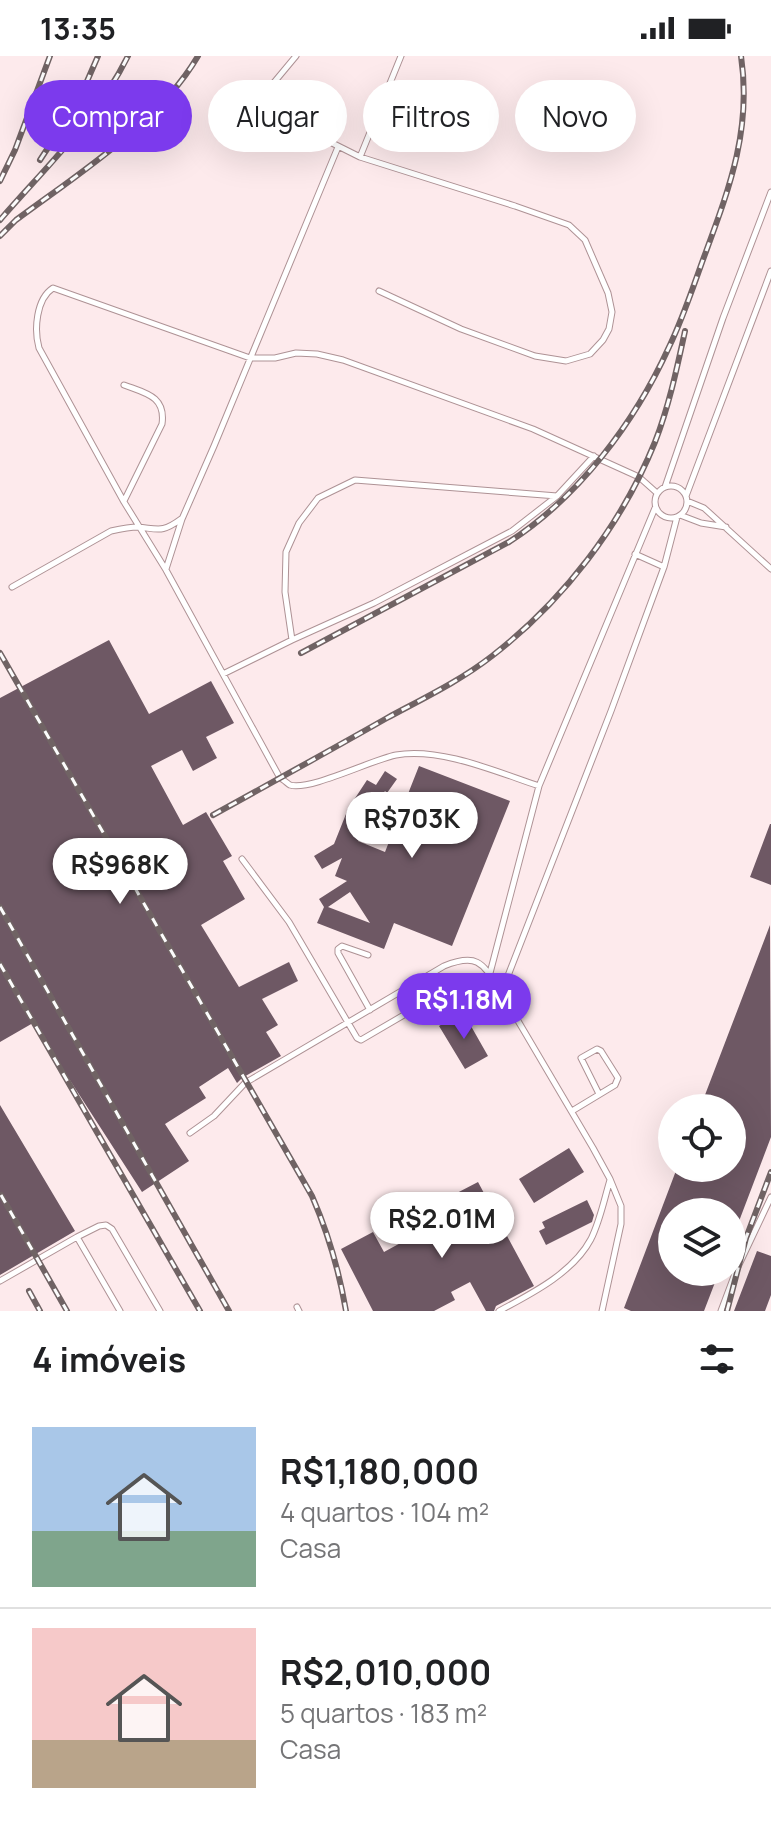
<!DOCTYPE html>
<html lang="pt">
<meta charset="utf-8">
<style>
body{margin:0;font-family:Manrope,sans-serif;background:#f2f2f2;color:#202124;height:100vh;display:flex;flex-direction:column;font-size:30px;white-space:nowrap}
*{box-sizing:border-box;margin:0}
p{font-size:26px;color:#757577}
.icon{flex:none;width:44px;height:44px;fill:none;stroke:currentColor;stroke-width:2;stroke-linecap:round;stroke-linejoin:round}
.map{position:relative;height:1255px;overflow:hidden}
.panel{display:flex;flex-direction:column;background:#fff;flex:1}
.panel>*{flex:none}
.hud{position:absolute;left:24px;top:24px;width:724px;height:72px;display:flex;gap:16px}
.controls{position:absolute;left:658px;top:1038px;display:grid;gap:16px}
.controls a{display:grid;place-items:center;width:88px;height:88px;border-radius:50%;background:#fff;box-shadow:0 8px 32px #0002;font-size:40px}
.price{position:absolute;translate:-50% -68px;padding:0 18px;border-radius:28px;background:#fff;color:#222;font-size:26px;line-height:52px;filter:drop-shadow(0 2px 4px #0008)}
.price::after{content:'';position:absolute;left:50%;top:48px;width:24px;height:18px;margin-left:-12px;background:inherit;clip-path:polygon(0 0,100% 0,50% 100%)}
.price.on{background:#7c3aed;color:#fff}
ul{padding:0;list-style:none}
li{display:flex;align-items:center;gap:24px;height:200px;padding:0 32px}
li+li{border-top:2px solid #e0e0e0}
li span{display:grid;place-items:center;flex:none;width:224px;height:160px;border-radius:0px;color:#555}
li>.icon{margin-inline-start:auto}
span .icon{width:96px;height:96px;fill:#fffc;stroke-width:1}
li b{font-size:34px}
h2{display:flex;justify-content:space-between;align-items:center;height:96px;padding:0 32px;font-size:34px}
.chip{padding:0 28px;border-radius:36px;background:#fff;box-shadow:0 8px 32px #0002;font-size:28px;line-height:72px}
.chip.on{background:#7c3aed;color:#fff}
.status{display:flex;justify-content:space-between;align-items:center;height:56px;padding:0 40px;background:#fff;direction:ltr}
.status svg{height:22px;fill:currentColor}
.map>svg:first-child{display:block}
.building{fill:#6e5864;fill-rule:evenodd}
.lines{fill:none;stroke-linecap:round;stroke-linejoin:round}
.service-casing{stroke:#ae9295;stroke-width:7}
.service{stroke:#fff;stroke-width:5}
.rail-casing{stroke:#706364;stroke-width:6}
.rail{stroke:#fcfcfc;stroke-width:3;stroke-dasharray:9;stroke-linecap:butt}
</style>
<div class="status"><b>13:35</b><svg viewBox="0 0 49 12"><path d="M0 12V9h3v3zM5 12V6h3v6zM10 12V3h3v9zM15 12V0h3v12zM26 1h20v11H26zM47 4h2v5h-2z"/></svg></div>
<div class="map">
<svg width="771" height="1255" viewBox="0 0 771 1255">
<rect width="100%" height="100%" fill="#fdeaec"/>
<path class="building" d="M109 584 149 658 211 625 234 667 206 681 217 702 193 715 182 694 151 710 183 769 206 756 232 800 223 805 245 843 201 869 239 931 289 906 298 925 262 943 278 969 266 976 281 1000 242 1022 237 1027 228 1012 199 1031 206 1042 165 1068 189 1105 142 1136 33 967 0 986V642Z
M419 710 510 745 452 890 394 867 384 893 317 867 324 851 319 843 347 825 335 820 342 802 322 813 314 800 334 788 348 753 367 724 376 729 385 715 397 723 387 737 385 735 367 762 358 785 385 796ZM350 836 370 867 328 851Z
M770 768H771V829L750 821Z
M770 869 771 1081 733 1181 732 1156H672V1216H719L704 1255H631L624 1252 677 1112H732V1052H700Z
M463 956 488 1000 465 1013 439 970Z
M0 1049 75 1175 0 1219Z
M569 1092 584 1116 534 1147 519 1123Z
M478 1126 534 1230 496 1250 494 1255H486L470 1226 451 1236 455 1244 434 1255H373L341 1193 373 1176 384 1196 439 1166 430 1151Z
M587 1144 594 1159 592 1166 546 1189 539 1175 545 1172 542 1166Z
M757 1195 771 1200V1239L765 1255H734Z"/>
<g class="lines">
<defs>
<path id="service" d="M296 0 266 36 262 46 263 53 269 61 324 83 360 101 515 150 569 169 585 184 608 237 612 256 609 273 603 284 590 298 566 305 535 300 461 273 379 235
M360 101 401 0
M124 329C145 337 166 340 162 368L124 445
M655 446a16 16 0 1 1 32 0a16 16 0 1 1-32 0Z
M665 431 723 262 771 136
M686 440 771 215
M687 445 704 452 771 513
M680 459 701 467 726 471
M635 498 664 511
M166 513 182 463 214 390 338 91
M12 531 111 475C120 473 129 471 138 471 159 473 162 477 181 463
M292 584 374 547 512 475 557 440 594 400
M223 618 292 584 285 536 286 496 299 467 318 442 355 424 557 440
M539 730C497 716 440 691 396 699 371 704 310 735 290 729 288 728 283 723 280 722L166 514 124 446 39 292C34 274 36 243 53 232L250 302H275L296 297 317 298 343 304 533 373 639 421 657 437
M242 803 289 866 357 982 361 984 409 956
M368 899 342 890 338 893V897L370 954
M490 917 539 730 655 452
M502 935 611 655 664 511 677 461
M572 1055 615 1029 618 1022 601 995 597 993 581 1002 599 1038
M190 1077 214 1060 245 1027 444 910C479 896 483 908 501 936L593 1092 610 1123 621 1150V1168L602 1255
M77 1181 120 1255
M0 1225 77 1181 99 1170 106 1169 112 1173 160 1255
M297 1251 299 1255
M499 1255C531 1238 573 1217 591 1183 600 1165 604 1144 610 1124
M721 1255 736 1215 771 1141"/>
</defs>
<use href="#service" class="service-casing"/>
<use href="#service" class="service"/>
<defs>
<path id="rail" d="M40 104 78 46 98 0
M0 125 15 94 50 0
M0 164C45 112 97 63 128 0
M0 180 16 164C78 118 159 67 198 0
M0 597 312 1140C328 1177 339 1214 346 1255
M301 597 509 486C579 441 635 366 669 291 683 262 693 231 704 201 729 133 752 74 741 0
M213 759C271 727 329 695 387 662 422 643 460 625 492 600 563 545 621 470 655 386 669 350 677 312 685 275
M0 851 229 1255
M0 908 200 1255
M1 1139 67 1255
M29 1235 40 1255
M727 1255 746 1182 771 1116"/>
</defs>
<use href="#rail" class="rail-casing"/>
<use href="#rail" class="rail"/>
</g>
</svg>
<div class="controls">
<a><svg class="icon" aria-label="locate" viewBox="0 0 24 24"><circle cx="12" cy="12" r="6"/><path d="M12 2v4M12 18v4M2 12h4M18 12h4"/></svg></a>
<a><svg class="icon" aria-label="layers" viewBox="0 0 24 24"><path d="M12 4l9 5-9 5-9-5zM3 14l9 5 9-5"/></svg></a>
</div>
<b class="price" style="left:412px;top:804px">R$703K</b>
<b class="price" style="left:120px;top:850px">R$968K</b>
<b class="price on" style="left:464px;top:985px">R$1.18M</b>
<b class="price" style="left:442px;top:1204px">R$2.01M</b>
<div class="hud">
<a class="chip on">Comprar</a>
<a class="chip">Alugar</a>
<a class="chip">Filtros</a>
<a class="chip">Novo</a>
</div>
</div>
<section class="panel">
<h2>4 imóveis<svg class="icon" aria-label="filters" viewBox="0 0 24 24"><path d="M4 7h16M4 17h16"/><circle cx="9" cy="7" r="2"/><circle cx="15" cy="17" r="2"/></svg></h2>
<ul>
<li><span style="background:linear-gradient(#a9c7e8 65%,#7fa58c 0)"><svg class="icon" aria-label="home" viewBox="0 0 24 24"><path d="M3 11l9-7 9 7M6 9v11h12V9"/></svg></span><div><b>R$1,180,000</b><p>4 quartos · 104 m²</p><p>Casa</p></div></li>
<li><span style="background:linear-gradient(#f6c9c9 70%,#b9a48a 0)"><svg class="icon" aria-label="home" viewBox="0 0 24 24"><path d="M3 11l9-7 9 7M6 9v11h12V9"/></svg></span><div><b>R$2,010,000</b><p>5 quartos · 183 m²</p><p>Casa</p></div></li>
</ul>
</section>
